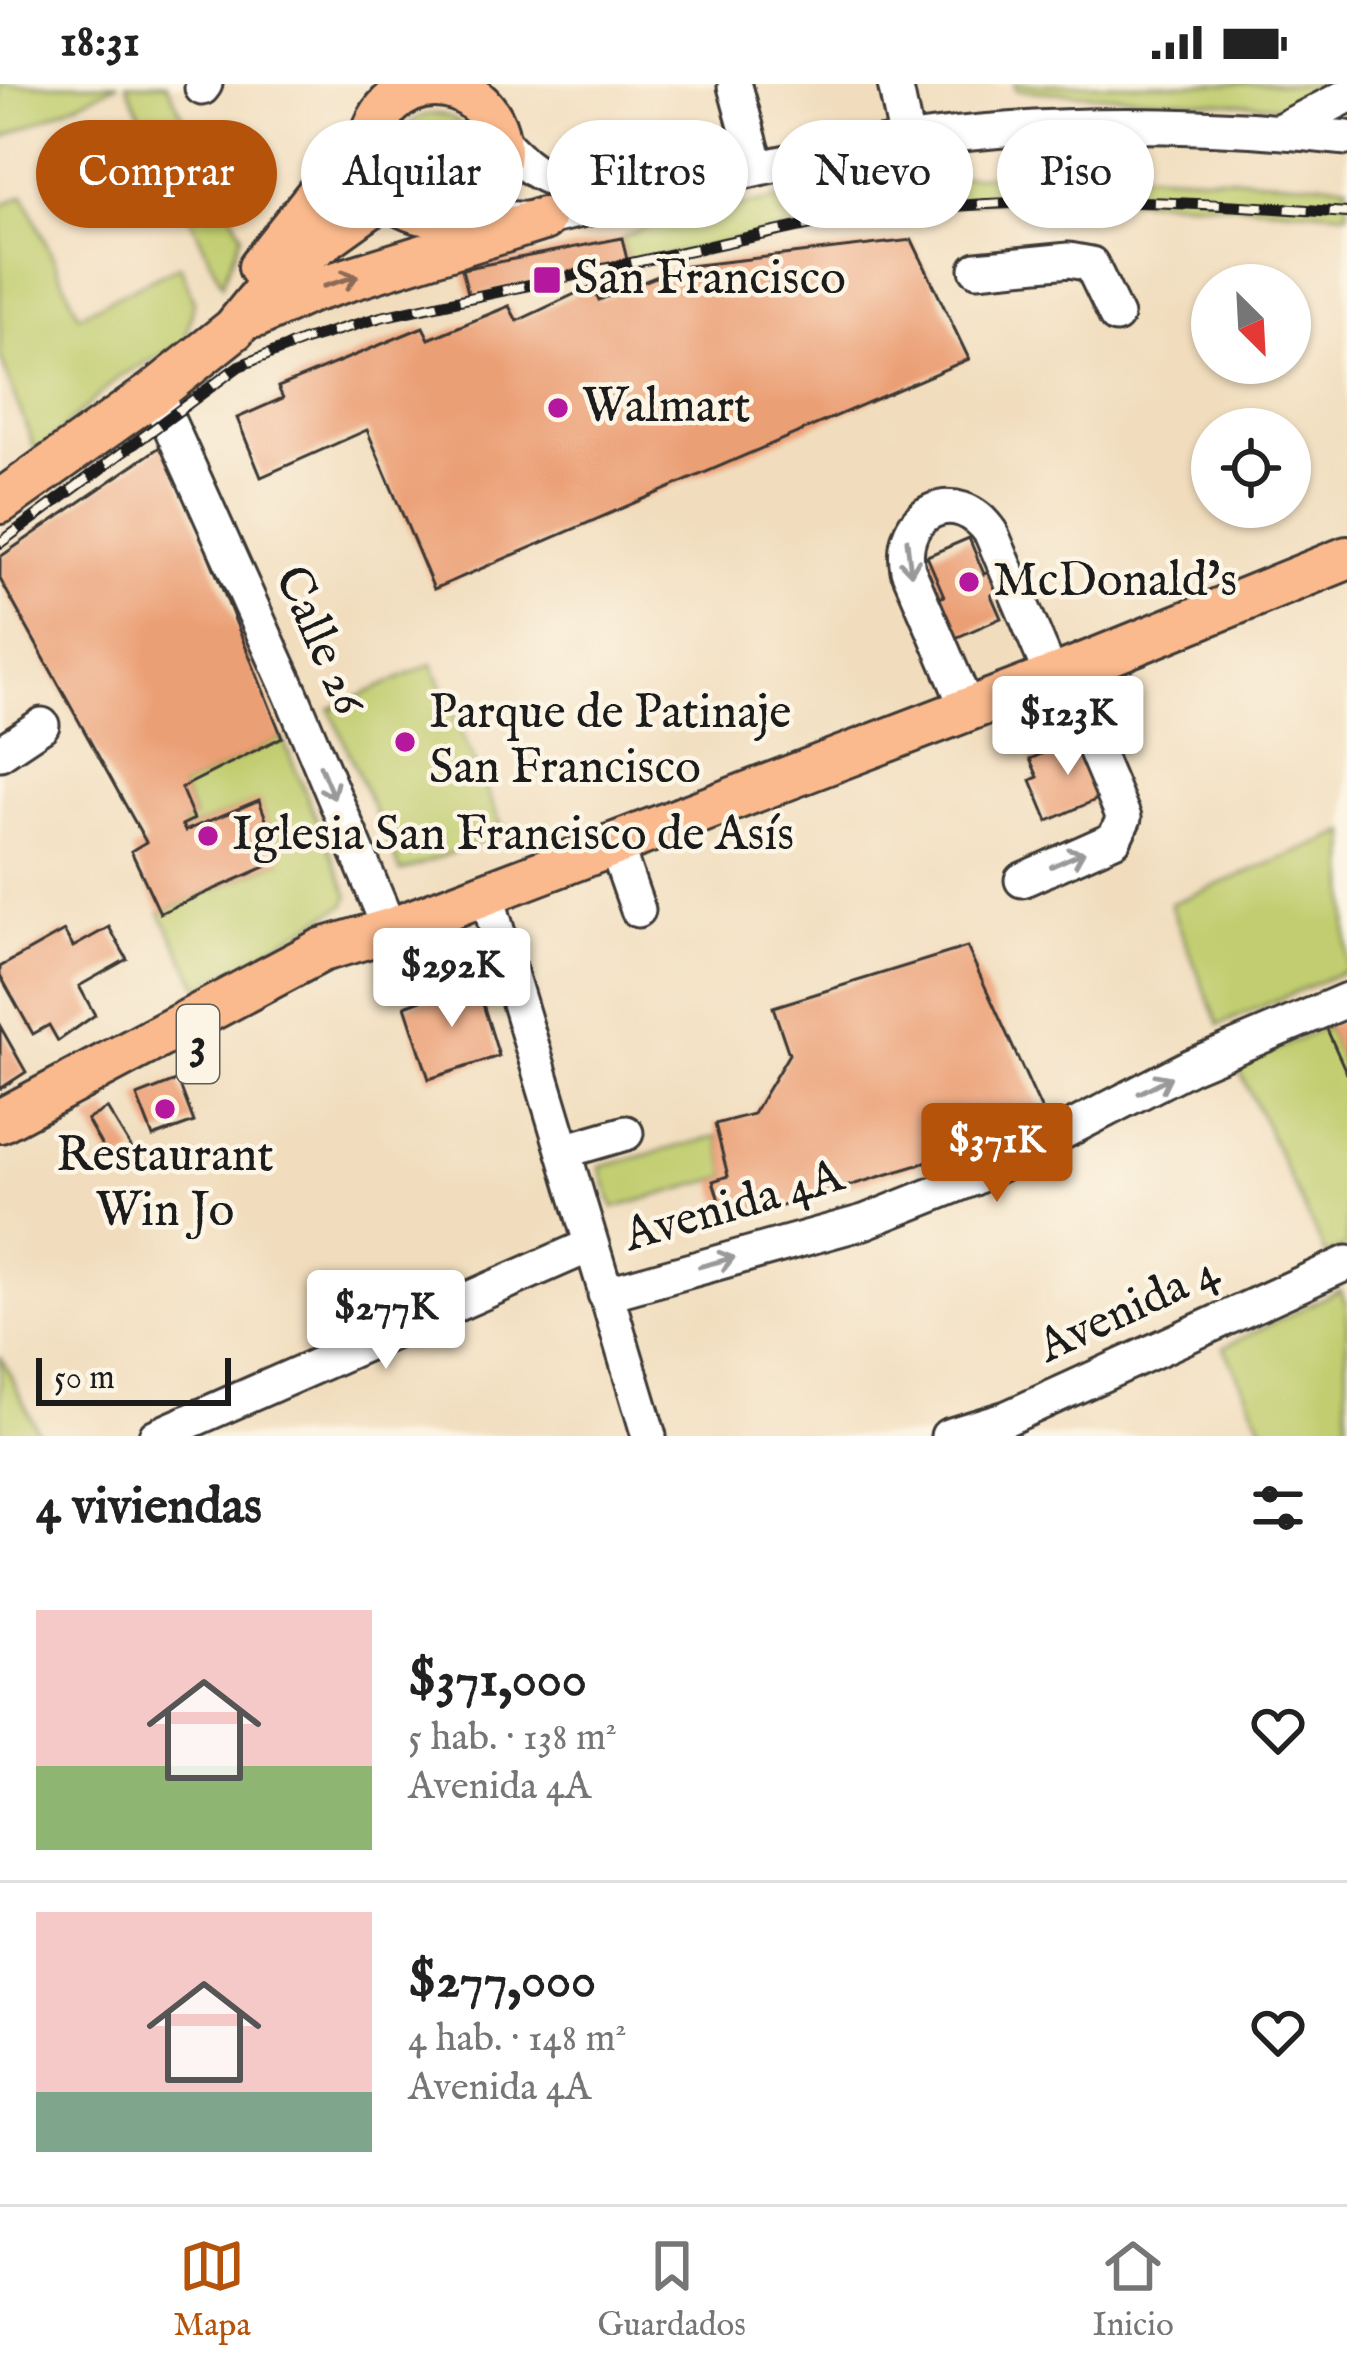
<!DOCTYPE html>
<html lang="es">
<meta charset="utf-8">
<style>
body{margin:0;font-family:"IM FELL English",serif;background:#f2f2f2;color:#222;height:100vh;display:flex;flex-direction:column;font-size:45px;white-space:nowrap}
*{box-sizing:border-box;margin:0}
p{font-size:39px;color:#767676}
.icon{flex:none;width:66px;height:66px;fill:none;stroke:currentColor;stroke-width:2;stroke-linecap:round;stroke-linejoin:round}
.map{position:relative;height:1352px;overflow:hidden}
.panel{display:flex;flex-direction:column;background:#fff;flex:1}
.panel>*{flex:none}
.hud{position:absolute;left:36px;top:36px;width:1275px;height:108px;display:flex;gap:24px}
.needle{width:78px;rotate:156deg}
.controls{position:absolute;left:1191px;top:180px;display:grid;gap:24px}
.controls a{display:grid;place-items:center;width:120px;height:120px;border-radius:50%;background:#fff;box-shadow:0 3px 9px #0004;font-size:60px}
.scale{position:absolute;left:36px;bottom:30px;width:195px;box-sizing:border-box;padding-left:12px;border:6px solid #1c1c1c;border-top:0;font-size:33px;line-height:42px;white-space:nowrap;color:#1c1c1c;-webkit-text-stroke:9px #fcf5e5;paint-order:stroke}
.price{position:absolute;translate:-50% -102px;padding:0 27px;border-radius:12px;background:#fff;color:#222;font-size:39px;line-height:78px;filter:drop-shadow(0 3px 6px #0008)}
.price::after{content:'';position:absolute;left:50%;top:72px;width:36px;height:27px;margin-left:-18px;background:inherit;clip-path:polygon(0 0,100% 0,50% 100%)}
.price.current{background:#b45309;color:#fff}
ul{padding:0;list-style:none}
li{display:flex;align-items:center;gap:36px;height:300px;padding:0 36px}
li+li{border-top:3px solid #e0e0e0}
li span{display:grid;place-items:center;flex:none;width:336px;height:240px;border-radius:0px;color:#555}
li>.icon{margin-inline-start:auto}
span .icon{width:144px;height:144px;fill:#fffc;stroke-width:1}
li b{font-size:51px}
h2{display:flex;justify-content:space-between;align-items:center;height:144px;padding:0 36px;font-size:51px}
.chip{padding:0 42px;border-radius:54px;background:#fff;box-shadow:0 3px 9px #0004;font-size:42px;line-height:108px}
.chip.current{background:#b45309;color:#fff}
.status{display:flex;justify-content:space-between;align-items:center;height:84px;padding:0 60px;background:#fff;direction:ltr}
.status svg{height:33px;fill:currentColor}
.tab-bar{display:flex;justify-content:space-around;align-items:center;height:168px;border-top:3px solid #e0e0e0;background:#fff;font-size:33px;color:#767676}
.tab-bar a{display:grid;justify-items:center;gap:6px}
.tab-bar .current{color:#b45309}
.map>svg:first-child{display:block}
.green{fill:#c1cd6f;stroke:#6e7446;stroke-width:3}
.building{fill:#eb9f74}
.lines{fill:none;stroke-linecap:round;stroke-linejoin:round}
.minor-casing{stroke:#3c3934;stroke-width:39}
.major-casing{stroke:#3c3934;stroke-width:48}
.minor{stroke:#fff;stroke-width:33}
.major{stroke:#fbba8d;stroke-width:42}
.rail-casing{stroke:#1c1c1c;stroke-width:12}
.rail{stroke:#fcf5e5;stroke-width:8;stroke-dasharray:22;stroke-linecap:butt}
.oneway{stroke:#8c6b54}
.oneway2{stroke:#999}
.poi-dot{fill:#b5179e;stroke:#fcf5e5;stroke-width:4.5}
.labels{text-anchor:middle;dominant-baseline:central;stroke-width:9;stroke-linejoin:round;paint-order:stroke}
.shield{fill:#fcf5e5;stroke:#5f5d58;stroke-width:3}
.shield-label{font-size:45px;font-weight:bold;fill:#1c1c1c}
.poi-label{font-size:48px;fill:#1c1c1c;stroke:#fcf5e5;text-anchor:start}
.street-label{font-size:48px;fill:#1c1c1c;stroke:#fcf5e5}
</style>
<div class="status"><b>18:31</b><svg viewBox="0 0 49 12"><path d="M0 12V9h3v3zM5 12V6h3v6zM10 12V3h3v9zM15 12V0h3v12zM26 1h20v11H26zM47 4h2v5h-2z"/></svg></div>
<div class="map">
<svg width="1347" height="1352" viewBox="0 0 1347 1352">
<rect width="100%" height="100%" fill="#fcf5e5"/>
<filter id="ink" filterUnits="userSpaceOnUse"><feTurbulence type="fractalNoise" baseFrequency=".00833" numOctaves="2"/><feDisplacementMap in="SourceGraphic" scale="24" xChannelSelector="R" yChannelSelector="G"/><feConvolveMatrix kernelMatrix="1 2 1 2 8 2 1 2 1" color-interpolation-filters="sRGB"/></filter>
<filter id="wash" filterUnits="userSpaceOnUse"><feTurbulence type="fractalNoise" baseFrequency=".004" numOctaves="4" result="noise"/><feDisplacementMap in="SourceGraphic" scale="48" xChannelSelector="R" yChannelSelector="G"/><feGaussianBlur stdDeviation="2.7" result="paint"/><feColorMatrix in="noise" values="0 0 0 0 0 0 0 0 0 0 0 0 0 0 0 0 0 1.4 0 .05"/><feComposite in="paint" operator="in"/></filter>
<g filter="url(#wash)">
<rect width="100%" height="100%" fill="#f1ddbd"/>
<path class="green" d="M0 0H119L0 55Z
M126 0H167L242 150 222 200Z
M1014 0H1319L1297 23 1016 6Z
M396 69a39 39 0 1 1 78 0a39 39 0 1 1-78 0Z
M1066 85 1347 100V129C1205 117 1059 107 916 123 819 134 724 160 628 180L622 154 664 136 852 102Z
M24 111 79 231 180 181 194 218 185 259 120 292 36 369 0 272V122Z
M432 580 505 749 401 788 330 625Z
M282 653 349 812 346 820 200 904 160 829 280 777 259 717 185 747 182 741 194 734 181 704Z
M1347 748V886L1219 941 1170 820Z
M1326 943 1347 990V1162L1326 1171 1238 983Z
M718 1052 728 1092 614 1124 600 1083Z
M1340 1206 1347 1221V1352H1267L1224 1263Z
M0 1271 40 1352H0Z"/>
<g id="blocks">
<path class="building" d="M622 154 628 180 469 213 462 185Z
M912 156 969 275 434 505 367 346 261 393 237 334 283 314 278 303 423 243 429 255 509 222 517 237 592 202 599 216 680 183Z
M164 360 282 653 181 704 194 735 182 741 185 747 259 716 281 776 160 829 131 767 146 758 0 495V473Z
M969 454 984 490 994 486 1003 506 991 511 1001 534 953 555 936 516 944 512 927 472Z
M1085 651 1111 709 1048 737 1031 696 1038 693 1030 675Z
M109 843 127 875 79 902 95 931 58 957 49 941 33 950 0 891V883L64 847 73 863Z
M967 863 1042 1027 918 1081 726 1139 713 1097 728 1092 715 1040 753 1030 789 970 773 923Z
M459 892 477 901 472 911 482 917 499 972 429 995 405 922 451 905Z
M1347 934V990L1326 943Z
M0 942 26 988 0 1005Z
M178 996 194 1038 153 1053 137 1012Z
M107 1024 135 1070 114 1083 87 1036Z"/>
</g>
</g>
<g filter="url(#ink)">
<use href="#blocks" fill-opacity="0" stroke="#3c3934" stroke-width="3"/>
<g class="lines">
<defs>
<path id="minor" d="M895 0 907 57
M735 2 756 79
M202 4 205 0
M1279 47 1347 12
M498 54C512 67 525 83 543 91 573 106 635 91 669 88
M474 117C489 139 518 135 543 135 688 101 833 61 982 48 1102 37 1227 41 1347 54
M977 185 1069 176 1091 180 1116 232
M155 308 291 610 390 846
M968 626 908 486C896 428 957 399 991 449L1052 593
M0 669 42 641
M615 760 638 826
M1022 796 1114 755 1124 734 1063 589
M486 809 649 1352
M564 1067 626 1049
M605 1210 864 1138 972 1095 1191 982 1347 916
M156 1352 589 1162
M948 1352 1007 1334 1347 1179"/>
<path id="major" d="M371 66a64 64 0 1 1 128 0a64 64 0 1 1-128 0Z
M260 183 334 90 370 60
M256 232 308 208 543 135
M0 418 155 308 234 245 269 202 308 167 388 110
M0 1037 322 866 390 846 1063 589 1347 474"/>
</defs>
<use href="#minor" class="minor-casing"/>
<use href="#major" class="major-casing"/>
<use href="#minor" class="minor"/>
<use href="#major" class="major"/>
<defs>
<path id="rail" d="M0 459 239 282 305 256 381 233 844 133C1012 110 1179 116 1347 129"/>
</defs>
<use href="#rail" class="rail-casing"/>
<use href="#rail" class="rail"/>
</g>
<defs><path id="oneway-shaft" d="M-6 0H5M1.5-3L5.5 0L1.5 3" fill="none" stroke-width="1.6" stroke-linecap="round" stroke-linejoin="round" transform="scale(3)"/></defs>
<use class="oneway" href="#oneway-shaft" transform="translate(341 197) rotate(-17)"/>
<g class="oneway2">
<use href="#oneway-shaft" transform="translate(909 473) rotate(83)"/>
<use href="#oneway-shaft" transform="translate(327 698) rotate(67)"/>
<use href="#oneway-shaft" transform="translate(1068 775) rotate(-24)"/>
<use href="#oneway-shaft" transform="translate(1155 1001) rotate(-27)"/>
<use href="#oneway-shaft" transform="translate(717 1178) rotate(-15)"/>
</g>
</g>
<g class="poi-dot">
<rect x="532" y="181" width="30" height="30" rx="6"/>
<circle cx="558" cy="324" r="12"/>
<circle cx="969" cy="498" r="12"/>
<circle cx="405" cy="658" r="12"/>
<circle cx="208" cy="752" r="12"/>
<circle cx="165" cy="1025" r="12"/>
</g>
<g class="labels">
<rect class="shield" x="177" y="921" width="42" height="78" rx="9"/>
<g class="shield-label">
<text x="198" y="960">3</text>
</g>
<g class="poi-label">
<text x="574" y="196">San Francisco</text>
<text x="582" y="324">Walmart</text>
<text x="993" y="498">McDonald's</text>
<text x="429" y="630">Parque de Patinaje<tspan x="429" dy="55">San Francisco</tspan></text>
<text x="232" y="752">Iglesia San Francisco de Asís</text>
<text x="165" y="1073" text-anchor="middle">Restaurant<tspan x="165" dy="55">Win Jo</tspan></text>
</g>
<g class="street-label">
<text transform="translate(319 557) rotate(66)">Calle 26</text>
<text transform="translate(734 1123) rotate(-16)">Avenida 4A</text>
<text transform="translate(1129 1226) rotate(-25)">Avenida 4</text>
</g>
</g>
</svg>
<div class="controls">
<a><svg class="needle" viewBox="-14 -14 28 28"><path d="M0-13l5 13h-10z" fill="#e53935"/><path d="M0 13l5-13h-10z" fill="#767676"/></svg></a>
<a><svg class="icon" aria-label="locate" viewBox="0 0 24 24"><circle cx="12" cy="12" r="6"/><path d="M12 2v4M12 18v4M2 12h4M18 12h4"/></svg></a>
</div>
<div class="scale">50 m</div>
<b class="price" style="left:1068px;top:694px">$123K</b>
<b class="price" style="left:452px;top:946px">$292K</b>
<b class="price current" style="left:997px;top:1121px">$371K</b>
<b class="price" style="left:386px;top:1288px">$277K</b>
<div class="hud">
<a class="chip current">Comprar</a>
<a class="chip">Alquilar</a>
<a class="chip">Filtros</a>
<a class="chip">Nuevo</a>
<a class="chip">Piso</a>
</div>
</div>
<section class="panel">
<h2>4 viviendas<svg class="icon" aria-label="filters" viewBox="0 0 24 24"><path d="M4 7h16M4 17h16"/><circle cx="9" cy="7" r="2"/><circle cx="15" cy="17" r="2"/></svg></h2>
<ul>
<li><span style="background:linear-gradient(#f6c9c9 65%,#8fb573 0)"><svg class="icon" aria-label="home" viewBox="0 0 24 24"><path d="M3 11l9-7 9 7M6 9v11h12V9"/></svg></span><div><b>$371,000</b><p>5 hab. · 138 m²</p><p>Avenida 4A</p></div><svg class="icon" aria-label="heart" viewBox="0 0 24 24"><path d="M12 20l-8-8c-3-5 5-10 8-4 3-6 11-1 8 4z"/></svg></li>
<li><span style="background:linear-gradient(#f6c9c9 75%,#7fa58c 0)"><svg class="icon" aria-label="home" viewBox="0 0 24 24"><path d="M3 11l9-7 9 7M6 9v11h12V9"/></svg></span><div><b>$277,000</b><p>4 hab. · 148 m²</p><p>Avenida 4A</p></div><svg class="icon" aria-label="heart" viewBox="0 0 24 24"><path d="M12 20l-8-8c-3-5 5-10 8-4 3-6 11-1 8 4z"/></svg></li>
</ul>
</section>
<nav class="tab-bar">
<a class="current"><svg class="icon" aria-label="map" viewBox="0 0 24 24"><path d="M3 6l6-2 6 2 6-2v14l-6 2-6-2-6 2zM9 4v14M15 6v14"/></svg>Mapa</a>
<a><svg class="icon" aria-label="saved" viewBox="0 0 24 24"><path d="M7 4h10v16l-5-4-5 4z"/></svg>Guardados</a>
<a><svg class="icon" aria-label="home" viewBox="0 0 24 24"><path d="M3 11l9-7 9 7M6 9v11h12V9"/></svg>Inicio</a>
</nav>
